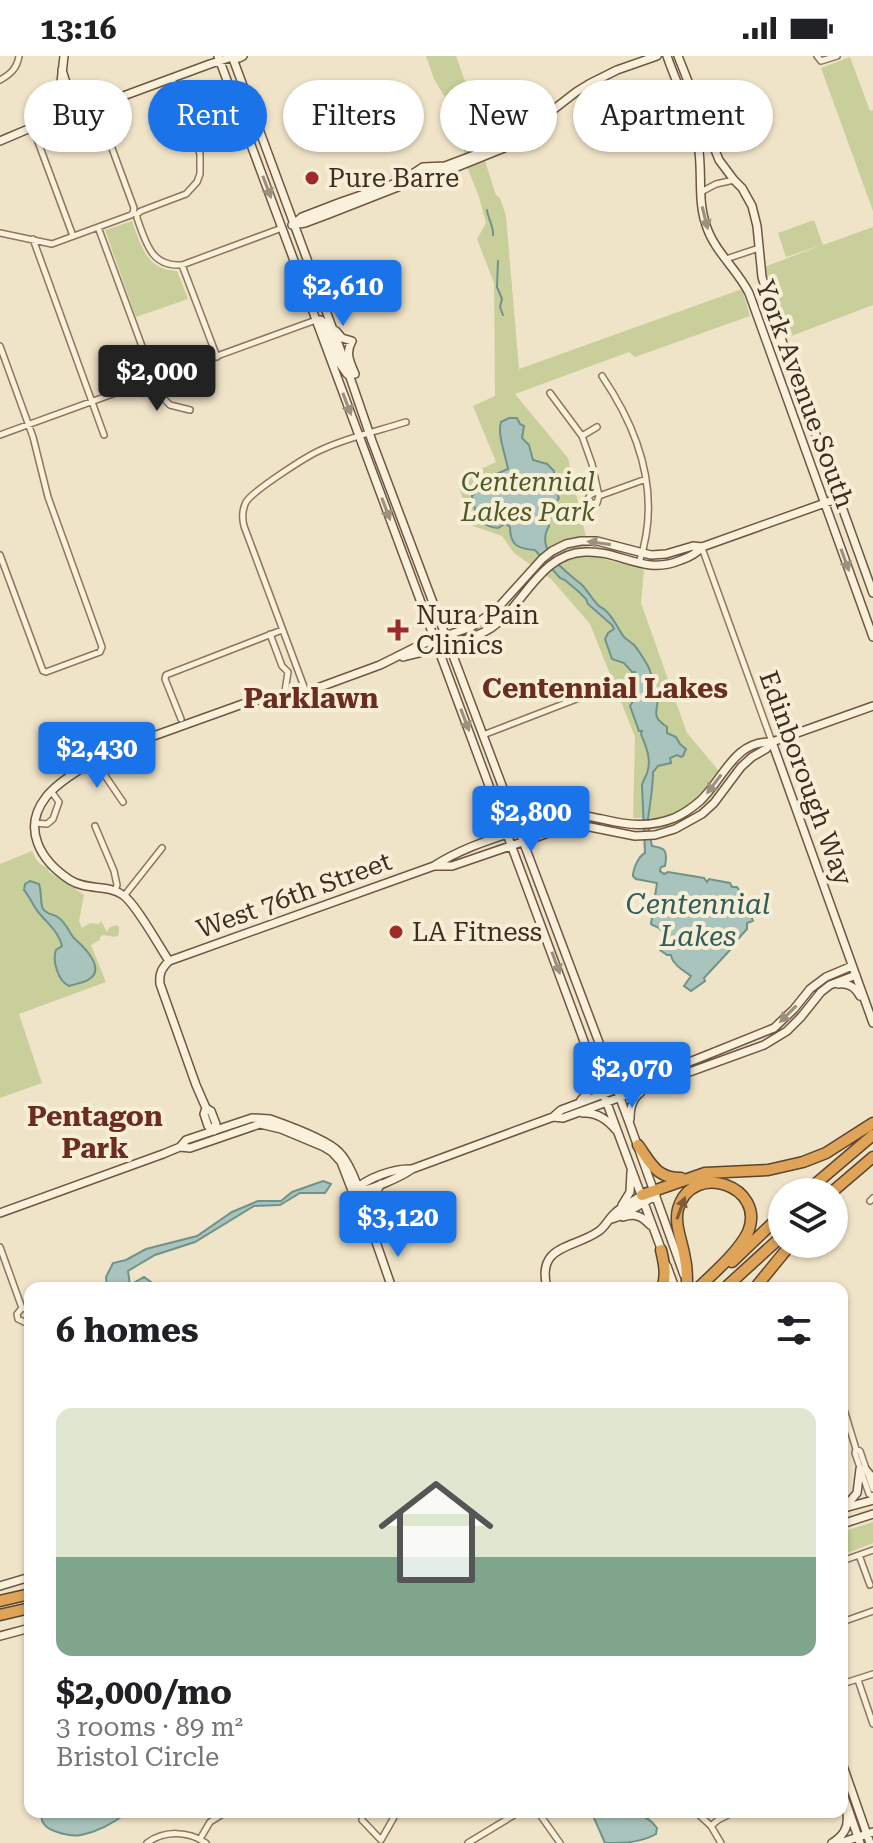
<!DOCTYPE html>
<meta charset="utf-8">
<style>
body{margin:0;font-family:"Roboto Serif",serif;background:#f6f6f6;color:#202124;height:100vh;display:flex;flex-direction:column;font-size:30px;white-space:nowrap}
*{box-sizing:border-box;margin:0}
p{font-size:26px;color:#757577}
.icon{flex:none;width:44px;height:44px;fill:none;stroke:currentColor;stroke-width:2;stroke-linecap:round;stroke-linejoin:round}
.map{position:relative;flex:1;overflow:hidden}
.panel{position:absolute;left:24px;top:1226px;width:824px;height:536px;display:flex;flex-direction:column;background:#fff;border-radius:16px;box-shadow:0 2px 6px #0004}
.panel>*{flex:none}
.guide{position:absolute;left:24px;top:24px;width:826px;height:72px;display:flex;gap:16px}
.buttons{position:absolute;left:768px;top:1122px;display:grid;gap:16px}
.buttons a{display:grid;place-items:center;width:80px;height:80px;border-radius:50%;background:#fff;box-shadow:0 2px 6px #0004;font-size:40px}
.price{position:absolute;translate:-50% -68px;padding:0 18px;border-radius:8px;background:#1a73e8;color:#fff;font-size:26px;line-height:52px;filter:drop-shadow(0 2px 4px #0008)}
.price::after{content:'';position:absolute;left:50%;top:48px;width:24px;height:18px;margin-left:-12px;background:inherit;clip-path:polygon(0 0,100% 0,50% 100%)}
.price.on{background:#222;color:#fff}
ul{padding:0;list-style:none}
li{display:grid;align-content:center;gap:16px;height:424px;padding:0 32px}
li span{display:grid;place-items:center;height:248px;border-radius:16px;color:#555}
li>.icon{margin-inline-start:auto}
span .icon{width:144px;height:144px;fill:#fffc;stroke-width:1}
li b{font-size:34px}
h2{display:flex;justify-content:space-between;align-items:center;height:96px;padding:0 32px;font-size:34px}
.chip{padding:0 28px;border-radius:36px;background:#fff;box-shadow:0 2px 6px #0004;font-size:28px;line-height:72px}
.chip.on{background:#1a73e8;color:#fff}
.status{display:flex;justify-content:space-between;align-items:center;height:56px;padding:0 40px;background:#fff;direction:ltr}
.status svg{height:22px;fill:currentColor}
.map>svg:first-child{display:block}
.green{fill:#c9cf9b}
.water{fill:#a9c4bc;stroke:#6f938a;stroke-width:2}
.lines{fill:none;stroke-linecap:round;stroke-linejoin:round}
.stream{stroke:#6f938a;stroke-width:2}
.street-casing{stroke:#8d765c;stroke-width:8}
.secondary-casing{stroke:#6f573f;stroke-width:10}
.highway-casing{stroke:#5b4430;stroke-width:13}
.street{stroke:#faf1dc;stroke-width:5}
.secondary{stroke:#faf1dc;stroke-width:7}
.highway{stroke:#e0a458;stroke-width:10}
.oneway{fill:#9c907e}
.oneway2{fill:#7e5d36}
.poi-dot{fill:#9e2a2b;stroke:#f7eed8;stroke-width:3}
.labels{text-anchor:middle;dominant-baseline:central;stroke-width:8;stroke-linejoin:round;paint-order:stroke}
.poi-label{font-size:26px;fill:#3d2e20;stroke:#f7eed8;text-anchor:start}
.street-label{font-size:26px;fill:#3d2e20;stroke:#f7eed8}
.park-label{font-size:26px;font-style:italic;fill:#4d5a26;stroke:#f7eed8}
.neighbourhood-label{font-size:28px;font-weight:bold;fill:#6b2e1e;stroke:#f7eed8}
.water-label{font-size:28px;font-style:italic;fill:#2f5d5a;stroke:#f7eed8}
</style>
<div class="status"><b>13:16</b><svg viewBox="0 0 49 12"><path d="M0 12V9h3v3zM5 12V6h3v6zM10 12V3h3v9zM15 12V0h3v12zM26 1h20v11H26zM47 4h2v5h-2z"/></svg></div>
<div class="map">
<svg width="873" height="1787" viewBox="0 0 873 1787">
<rect width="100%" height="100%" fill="#f0e4c8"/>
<path class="green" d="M426 0H456L488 89 465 98 446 43 434 23Z
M850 1 870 55 873 54V155L821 12Z
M485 105 496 139 500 142 506 160 519 313 742 233 750 260 635 301 629 296 515 338 568 402 590 499 644 514 641 547 687 677 719 715 693 749 666 762H633L635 681 590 568 551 523 514 497 502 480 473 470 459 432 462 422 496 406 473 350 495 340 494 227 477 183 486 167 479 141 467 111Z
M814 164 823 189 873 171V249L786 282 764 211 822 189 786 201 778 177Z
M132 165C141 189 146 214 177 215L188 243 136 261 105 174Z
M32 795C36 804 39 809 48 812L49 816 84 839 79 865 82 872 90 867 99 868 101 865 107 876 110 871 117 869 119 871V879L115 881 103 879 100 881V884L91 889 106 926 19 958 42 1027 0 1042V808Z
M873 1466V1487L842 1499V1476Z"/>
<path class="water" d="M509 362H517L520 368 524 370 522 382 529 389 533 404 547 408 554 415V430L559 442 546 460 549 470C534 495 566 515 582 529 588 535 592 543 598 549 601 552 605 553 607 556 615 564 618 573 624 581 625 582 633 588 634 589 637 592 649 610 650 615 652 619 651 623 653 627 654 631 657 633 658 638 659 655 649 659 667 671V677L676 681 680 688 686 693 683 700 681 701 677 699 670 702 671 707 658 710 653 716C653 732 650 747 648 763 648 771 650 781 652 790 665 792 668 794 665 810L661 811 660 815 664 818 668 816 704 822 707 826 709 823 730 827 732 831H737L744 842 741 846 742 850 748 852 753 865 747 867V873L738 883 732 884 728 892 730 894 704 922 705 925 691 935 684 930 691 920C684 915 672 908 671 899H667L660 894C661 887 666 878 659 872 656 870 653 870 651 868L657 827 636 823 633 820C633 812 639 800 645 797L642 729C643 724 646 721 647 717 652 704 646 690 641 678L642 675H639L630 650C637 640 640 627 635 616H632L624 607 612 603 605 583 608 577 614 573 612 569 588 548 586 543 579 536 565 524 560 522 535 494C519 493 510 490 510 471L506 468 509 456H505V468L498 472C479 471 475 457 472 440L477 435 478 426 508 413C506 400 497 379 501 366Z
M30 825 39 828C42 836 40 848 43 853 47 859 55 858 59 862 67 868 69 877 75 883 84 891 107 913 88 924 82 927 75 928 69 930 58 925 52 905 56 894L62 890C59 876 48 868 39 857 33 850 30 841 24 834L25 828Z
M323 1125 331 1128 325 1137H300L280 1149 254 1150 195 1186 155 1199 128 1215 130 1229 144 1221 151 1226 147 1232H107L106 1221 113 1207 126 1204 146 1193 197 1180 232 1156 258 1145H281L292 1136Z
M44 1756H128C115 1766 97 1776 81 1779 72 1781 49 1776 44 1768 40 1763 42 1761 44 1756Z
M589 1756C612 1756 643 1751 657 1772L656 1778C640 1787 623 1787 605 1787L594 1762Z"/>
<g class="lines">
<path class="stream" d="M487 154C488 163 494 171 493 179
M498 205 497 231 502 243 500 251 503 259"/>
<defs>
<path id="street" d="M817 0 821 5 837 0
M172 22 200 98V118L197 126 186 138 141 155 137 158V162C146 187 151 211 182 209L217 301
M0 24C11 18 17 12 19 0
M31 67 73 180
M701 136 716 128 734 124
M98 171 160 339 170 349 190 354
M0 177 52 188 131 159 133 157 134 152 96 49
M33 183 104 379
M726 203 759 192
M182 209 282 172
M0 290 33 381 48 441 102 591 100 596 46 616 43 615 0 499
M602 320C640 376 662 440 639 507
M550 337 582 380 592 408 599 440
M0 379 316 264
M582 380 597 371
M598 435 590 439 588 443 591 447H597L599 440
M599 440 646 423
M702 492 772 686
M270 578 282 610 288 616 285 635
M306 636 244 470C242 462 242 454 246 446 254 434 308 399 323 393 349 381 378 375 406 366
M181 663 165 623 166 619 282 574
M483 679 592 637
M95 705 123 746
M99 711 123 699 122 691
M35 767 47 768 53 763 59 746 51 735
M95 770 114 815 117 829 115 835
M124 840 162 792
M870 1145 873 1142
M0 1191 22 1252
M22 1252 17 1258 18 1263 24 1266 30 1263
M22 1252 30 1254
M842 1347 856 1393 855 1397 869 1438 873 1440
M856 1393 860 1395 873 1433
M859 1499 870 1529
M842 1505 873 1494
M842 1566 873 1555
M858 1624 873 1668
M842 1628 873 1618
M538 1756 560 1787
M696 1756 711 1770 721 1787
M362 1764 381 1784 397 1756
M711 1770 718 1764 734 1756
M200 1783 210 1766 226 1756
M147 1787C165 1774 188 1775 206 1787
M468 1787 519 1756"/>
<path id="secondary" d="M218 0 663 1198
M232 0 342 298 372 385 629 1066 684 1219
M667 0C677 29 692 58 698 88 703 115 697 144 706 169 714 195 737 213 749 237L873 581
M678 0 719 104 734 124 742 132 752 150 757 170 762 221 780 279 873 537
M62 14 68 33 77 50 74 60
M59 44 64 0
M36 63C47 54 60 38 74 44
M0 85 33 71 47 62 55 61 70 62 107 46 210 8 232 1 239 2 243 0
M295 167 302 161 341 146 402 125 423 111 445 110 509 86
M292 169 305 167 329 158 408 127 430 128 447 115 504 92 576 36 589 28 617 14 657 0
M316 264H321L324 267 338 305 347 318
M336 275 342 282 352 285C345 297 350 306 355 318
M403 601C427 595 471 585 491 572 524 550 540 497 585 496 620 494 644 520 681 504 690 501 696 498 702 491
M772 686 873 967
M434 810H452L566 771H590L635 780 655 779 675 773 702 758 714 747 741 711 752 701 766 693 772 686
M169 905C159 890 136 848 123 839 108 828 87 835 70 824 41 805 21 773 46 741 60 723 102 699 123 691L251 645 301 638 380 609 420 589 471 571 495 555 542 503 552 495 566 488 581 485H597L651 499 666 498 693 490 702 491 839 442
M169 905 434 810C460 793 489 784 519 774 538 768 557 758 578 759 586 759 594 762 602 763 627 769 649 772 674 762 683 758 692 752 700 745 723 724 734 684 772 686L873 650
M169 905C161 913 159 918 160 928L196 1029 206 1052 211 1055 216 1068 214 1075
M838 928C849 927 855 931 860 940
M604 998C619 1009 618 1024 640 1023
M581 1044 589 1035 594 1012
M206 1052 204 1058 208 1070 214 1074
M583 1057C597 1056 607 1063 616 1074
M553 1061 563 1062 764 989 787 975 801 961 821 936 830 929 856 919
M630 1063C630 1052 632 1043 641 1036
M180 1091 190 1092 260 1068 281 1073 324 1091 332 1096 341 1106 368 1176 375 1183 392 1232
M355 1134C367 1122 394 1112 412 1113
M354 1136C369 1135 399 1122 412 1113L553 1061 561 1054 697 1003 774 972 794 953 810 933 826 921 852 910
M622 1149 630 1136 631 1116
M370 1156V1145L381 1128
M0 1157 163 1098 180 1091 186 1084 252 1062 270 1063C287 1069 328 1084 339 1096 352 1109 360 1138 367 1155 373 1164 375 1172 375 1183
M623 1161C635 1157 642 1160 650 1169
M611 1163C624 1161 642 1146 656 1140
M667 1210 675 1232
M547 1232C536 1188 574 1193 599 1175 606 1170 609 1162 615 1157 623 1149 634 1146 642 1139
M866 1414 873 1422
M848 1451 873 1444
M843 1453 857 1437 860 1413
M842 1468 873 1458
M0 1530 30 1521
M0 1580 30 1572
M842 1707 870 1787
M842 1735 860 1787
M832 1787C843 1780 849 1772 847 1758
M840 1787 873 1776"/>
<path id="highway" d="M638 1089C651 1107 656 1122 681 1122
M806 1136 873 1079
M832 1136 873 1101
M642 1139 705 1117 768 1114 803 1106 826 1097 873 1067
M661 1194C664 1207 667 1219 662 1232
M732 1206 782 1158
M687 1228C687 1219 687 1211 685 1203 683 1187 674 1169 678 1153 692 1104 767 1130 748 1176 739 1195 714 1217 698 1232
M725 1232 782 1180
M755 1232 791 1188
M0 1545 30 1538
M0 1559 30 1552"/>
</defs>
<use href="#street" class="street-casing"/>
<use href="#secondary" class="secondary-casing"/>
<use href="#highway" class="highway-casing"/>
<use href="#street" class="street"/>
<use href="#secondary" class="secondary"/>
<use href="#highway" class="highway"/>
</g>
<defs><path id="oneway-solid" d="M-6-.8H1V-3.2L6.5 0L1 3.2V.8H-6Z" transform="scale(2)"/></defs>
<g class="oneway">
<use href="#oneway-solid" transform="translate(267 131) rotate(69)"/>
<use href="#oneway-solid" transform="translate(705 162) rotate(76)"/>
<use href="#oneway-solid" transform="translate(347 348) rotate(69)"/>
<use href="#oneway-solid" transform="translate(386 453) rotate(69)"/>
<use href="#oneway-solid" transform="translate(599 487) rotate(-172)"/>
<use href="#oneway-solid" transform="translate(845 504) rotate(70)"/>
<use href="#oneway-solid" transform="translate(465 664) rotate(69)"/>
<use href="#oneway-solid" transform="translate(714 728) rotate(127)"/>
<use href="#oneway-solid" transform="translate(556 907) rotate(70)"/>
<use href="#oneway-solid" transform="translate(788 958) rotate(135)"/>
</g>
<use class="oneway2" href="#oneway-solid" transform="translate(681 1152) rotate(-70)"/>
<g class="poi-dot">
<circle cx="312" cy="122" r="8"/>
<path d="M394 562h8v8h8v8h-8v8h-8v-8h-8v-8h8z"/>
<circle cx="396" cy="876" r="8"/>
</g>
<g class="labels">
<g class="poi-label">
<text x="328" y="122">Pure Barre</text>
<text x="416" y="559">Nura Pain<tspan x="416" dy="30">Clinics</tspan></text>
<text x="412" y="876">LA Fitness</text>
</g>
<g class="street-label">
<text transform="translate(805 338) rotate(70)">York Avenue South</text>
<text transform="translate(806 722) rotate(70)">Edinborough Way</text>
<text transform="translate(294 839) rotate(-20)">West 76th Street</text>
</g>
<g class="park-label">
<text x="528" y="426">Centennial<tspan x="528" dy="30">Lakes Park</tspan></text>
</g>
<g class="neighbourhood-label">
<text x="605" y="632">Centennial Lakes</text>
<text x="311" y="642">Parklawn</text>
<text x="95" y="1060">Pentagon<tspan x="95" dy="32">Park</tspan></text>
</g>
<g class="water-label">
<text x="698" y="848">Centennial<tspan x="698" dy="32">Lakes</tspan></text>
</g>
</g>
</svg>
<div class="buttons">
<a><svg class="icon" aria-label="layers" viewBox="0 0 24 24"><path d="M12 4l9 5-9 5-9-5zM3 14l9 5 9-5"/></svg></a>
</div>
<b class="price" style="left:343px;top:272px">$2,610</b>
<b class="price on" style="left:157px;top:357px">$2,000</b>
<b class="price" style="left:97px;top:734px">$2,430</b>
<b class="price" style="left:531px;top:798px">$2,800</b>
<b class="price" style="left:632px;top:1054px">$2,070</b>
<b class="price" style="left:398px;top:1203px">$3,120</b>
<div class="guide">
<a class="chip">Buy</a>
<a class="chip on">Rent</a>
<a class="chip">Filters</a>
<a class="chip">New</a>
<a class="chip">Apartment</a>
</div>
<section class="panel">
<h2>6 homes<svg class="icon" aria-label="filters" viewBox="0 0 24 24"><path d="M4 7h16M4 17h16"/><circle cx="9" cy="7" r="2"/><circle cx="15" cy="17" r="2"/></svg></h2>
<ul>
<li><span style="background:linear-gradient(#dfe7d0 60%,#7fa58c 0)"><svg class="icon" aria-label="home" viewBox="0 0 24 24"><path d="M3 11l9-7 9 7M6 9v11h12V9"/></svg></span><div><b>$2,000/mo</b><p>3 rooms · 89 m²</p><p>Bristol Circle</p></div></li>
</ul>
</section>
</div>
